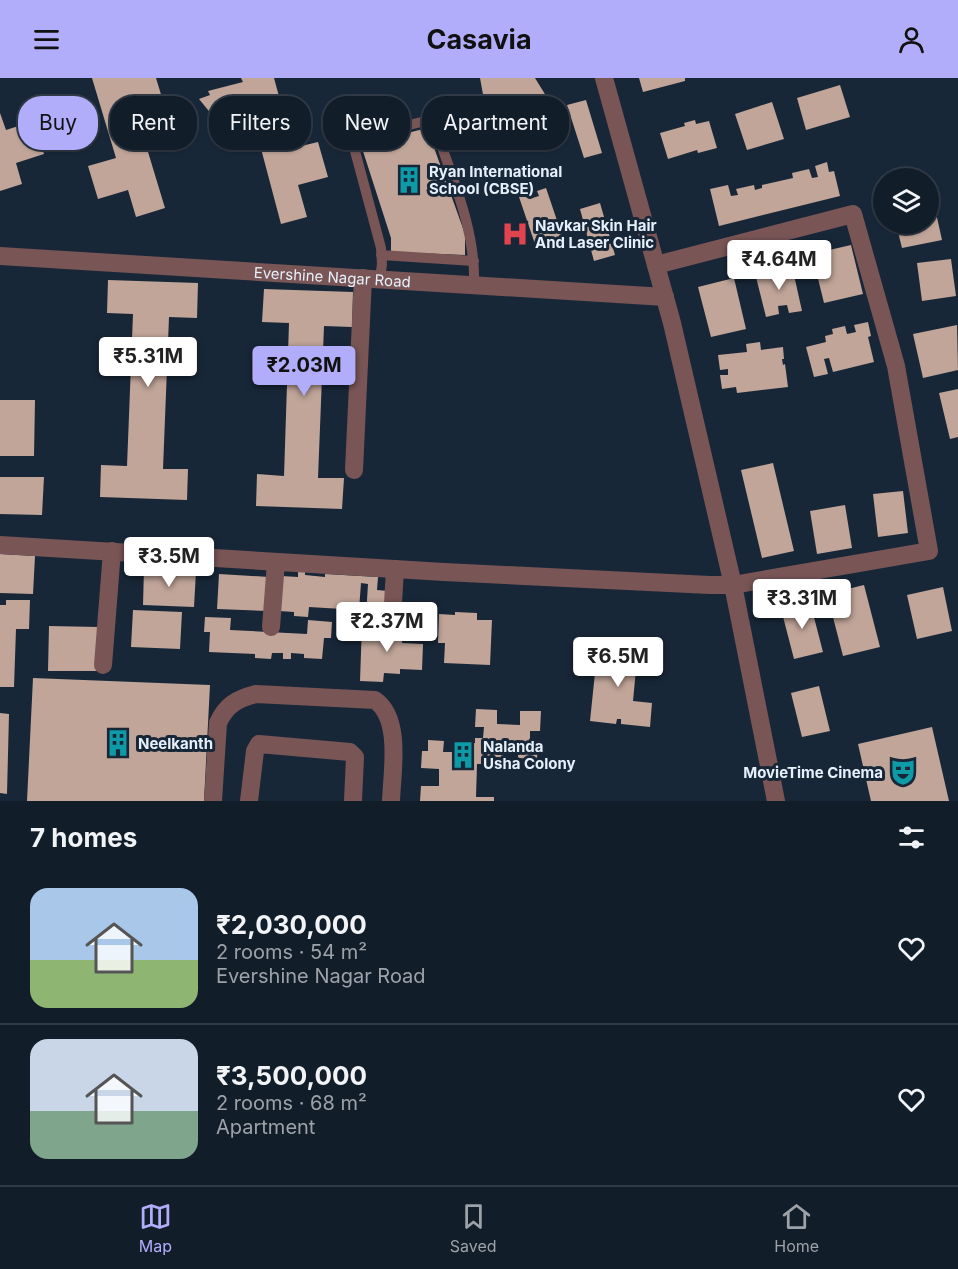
<!DOCTYPE html>
<meta charset="utf-8">
<style>
body{margin:0;font-family:Inter,sans-serif;background:#1f2a36;color:#f1f3f6;height:100vh;display:flex;flex-direction:column;font-size:22px;white-space:nowrap}
*{box-sizing:border-box;margin:0}
p{font-size:20px;color:#9ca2a8}
.icon{flex:none;width:33px;height:33px;fill:none;stroke:currentColor;stroke-width:2;stroke-linecap:round;stroke-linejoin:round}
.map{position:relative;height:723px;overflow:hidden}
.panel{display:flex;flex-direction:column;background:#121d2a;flex:1}
.panel>*{flex:none}
.hud{position:absolute;left:18px;top:18px;width:600px;height:54px;display:flex;gap:12px}
.tools{position:absolute;left:873px;top:90px;display:grid;gap:12px}
.tools a{display:grid;place-items:center;width:66px;height:66px;border-radius:50%;background:#121d2a;box-shadow:0 2px 4px #0004,0 0 0 2px #313b47;font-size:30px}
.price{position:absolute;translate:-50% -51px;padding:0 14px;border-radius:6px;background:#fff;color:#222;font-size:20px;line-height:39px;filter:drop-shadow(0 2px 3px #0008)}
.price::after{content:'';position:absolute;left:50%;top:36px;width:18px;height:14px;margin-left:-9px;background:inherit;clip-path:polygon(0 0,100% 0,50% 100%)}
.price.current{background:#b1adfa;color:#111}
ul{padding:0;list-style:none}
li{display:flex;align-items:center;gap:18px;height:150px;padding:0 30px}
li+li{border-top:2px solid #313b47}
li span{display:grid;place-items:center;flex:none;width:168px;height:120px;border-radius:18px;color:#555}
li>.icon{margin-inline-start:auto}
span .icon{width:72px;height:72px;fill:#fffc;stroke-width:1}
li b{font-size:26px}
h2{display:flex;justify-content:space-between;align-items:center;height:72px;padding:0 30px;font-size:26px}
.pill{padding:0 21px;border-radius:24px;background:#121d2a;box-shadow:0 2px 4px #0004,0 0 0 2px #313b47;font-size:21px;line-height:54px}
.pill.current{background:#b1adfa;color:#111}
header{display:flex;justify-content:space-between;align-items:center;height:78px;padding:0 30px;background:#b1adfa;color:#111;font-size:27px;font-weight:700}
.tab-bar{display:flex;justify-content:space-around;align-items:center;height:84px;border-top:2px solid #313b47;background:#121d2a;font-size:16px;color:#9ca2a8}
.tab-bar a{display:grid;justify-items:center;gap:3px}
.tab-bar .current{color:#b1adfa}
.map>svg:first-child{display:block}
.building{fill:#c1a599}
.lines{fill:none;stroke-linecap:round;stroke-linejoin:round}
.lane{stroke:#795556;stroke-width:10}
.street{stroke:#795556;stroke-width:18}
.labels{text-anchor:middle;dominant-baseline:central;stroke-width:6;stroke-linejoin:round;paint-order:stroke}
.poi-label{font-size:15px;font-weight:bold;fill:#e6f0fb;stroke:#182738;text-anchor:start}
.street-label{font-size:15px;fill:#e6f0fb;stroke:#182738}
</style>
<header><svg class="icon" aria-label="menu" viewBox="0 0 24 24"><path d="M4 6h16M4 12h16M4 18h16"/></svg>Casavia<svg class="icon" aria-label="person" viewBox="0 0 24 24"><circle cx="12" cy="8" r="4"/><path d="M4 21q1-7 8-7t8 7"/></svg></header>
<div class="map">
<svg width="958" height="723" viewBox="0 0 958 723">
<rect width="100%" height="100%" fill="#182738"/>
<path class="building" d="M92 0H156L163 23 135 31 165 130 136 139 128 112 98 121 88 88 116 80Z
M241 0H274L293 70 318 64 328 99 298 107 307 139 281 146 251 33 217 43 199 21 210 17 208 13 243 4Z
M480 0H535L556 34 487 38Z
M639 0H685V3L643 14Z
M840 7 850 39 806 52 797 20Z
M586 22 602 75 584 80 567 27Z
M772 24 784 61 747 72 735 36Z
M0 35 6 52 34 43 44 76 16 85 22 106 0 113Z
M695 42 696 46 709 43 717 70 698 75 697 72 668 81 660 55 685 48 684 45Z
M427 50 465 156V177L391 174V160L361 67Z
M827 84 829 94 834 93 840 118 719 148 710 111 728 107 731 118 738 117 736 111 754 107 755 112 762 110V107L793 100 792 95 809 91 812 100 818 99 815 88Z
M546 110 565 166 553 170 550 162 546 164 547 168 537 172 519 119 527 116 529 121 539 118 537 113Z
M600 125 615 177 594 183 580 131Z
M934 126 942 162 902 170 896 146H928V127Z
M851 167 863 216 824 225 812 176Z
M951 181 956 218 922 223 917 185Z
M792 188 802 233 789 235 787 227 778 228 779 236 766 239 755 195Z
M734 200 746 251 711 259 698 209Z
M108 202 198 205 197 240 169 239 163 391H188L187 422 100 419 101 387 127 388 133 236 107 235Z
M264 211 353 214 352 249 324 248 318 400H344L342 431 256 428 257 396 284 398 289 245 262 244Z
M868 244 871 258 868 259 874 284 833 294 829 280 824 281 828 296 814 299 806 269 826 264 825 258 833 256 832 251 845 248 847 256 856 254 854 247Z
M957 247 958 292 923 300 913 256Z
M760 264 761 272 783 269 784 281H782L783 287 785 286 788 309 737 315 736 309 722 311 720 297H728V291L720 292 718 277 747 274 746 266Z
M958 311V359L950 361 939 315Z
M0 322H35L34 378H0Z
M773 385 794 473 762 480 741 392Z
M0 399H44L42 437 0 436Z
M903 413 908 455 878 459 873 416Z
M845 427 852 470 817 476 810 433Z
M0 476 35 478 33 516 0 515Z
M144 490 196 493 194 529 143 527Z
M298 494H305V497L325 499V496L378 499 377 512 388 513 387 540 366 539 368 506 361 505 359 532 309 529 308 539 294 538V534L279 533 281 498 298 499Z
M219 496 269 499 267 533 217 531Z
M864 507 880 569 843 578 827 516Z
M943 509 952 553 917 561 907 517Z
M6 522H30L29 551H16L14 609H0V527H6Z
M810 524 823 574 794 581 781 531Z
M133 532 182 534 180 571 131 569Z
M455 534 477 535V542H492L490 587 444 585 445 565H438L439 536 455 537Z
M205 539 231 540 230 552 307 556 308 542 332 544 331 560H324L322 581 304 580V576L291 575V581H283V575H272L271 581 255 580V576L209 574 210 554H204Z
M362 547 387 548 386 551 403 552 402 565 423 566 422 592 400 591V596L384 595 383 604 360 603Z
M49 548 98 549V593H48Z
M598 566 638 570 633 623 652 625 650 649 621 646V641H617L616 646 590 643Z
M33 600 210 607 204 723H27Z
M819 608 830 653 802 659 791 615Z
M476 631 497 632V646L520 647V633H541L540 653H530V664L538 665 537 681 518 680V673H504V680L496 679V686H477L476 719H494V723H420L421 708H439V691L421 690 422 673H428V662L444 663 443 674H456L457 665H475V660H483L484 649H475Z
M0 635 9 636 7 716 0 715Z
M932 649 949 723H871L858 666Z"/>
<g class="lines">
<path class="lane" d="M381 177 474 183
M380 201 382 186 381 170 355 73 358 60 425 43 435 49C452 100 476 152 474 207"/>
<g class="street">
<path d="M604 0 672 245 733 507 776 723"/>
<path id="s1" d="M0 178 665 219"/>
<path d="M354 392 363 200"/>
<path d="M0 467 444 494 710 507H733L929 473 896 288 853 136 656 187"/>
<path d="M392 543 395 491"/>
<path d="M271 549 276 484"/>
<path d="M103 587 112 473"/>
<path d="M213 723 218 645C226 627 237 621 256 616L375 622C402 641 392 694 391 723"/>
<path d="M249 723 255 673 259 666 350 674 355 679 353 723"/>
</g>
</g>
<defs>
<symbol id="building-bare" viewBox="-9 -9 18 18"><path d="M-4-6H4V6H1V3H-1V6H-4ZM-2.5-4.3h1.7v1.8h-1.7ZM.8-4.3h1.7v1.8H.8ZM-2.5-1h1.7V.8h-1.7ZM.8-1h1.7V.8H.8Z" fill="#0f9aa8" stroke="#182738" stroke-width="2.5" paint-order="stroke"/></symbol>
<symbol id="hospital-bare" viewBox="-9 -9 18 18"><path d="M-5-5h3v3.5h4V-5h3V5h-3V1.5h-4V5h-3Z" fill="#e0444e" stroke="#182738" stroke-width="2.5" paint-order="stroke"/></symbol>
<symbol id="theatre-bare" viewBox="-9 -9 18 18"><path d="M-5-5.5Q0-4 5-5.5V0Q5 5 0 6Q-5 5-5 0ZM-3.3-2.5H-1v1.5H-3.3ZM1-2.5H3.3v1.5H1ZM-2.8 1Q0 5.5 2.8 1Z" fill="#0f9aa8" stroke="#182738" stroke-width="2.5" paint-order="stroke"/></symbol>
</defs>
<g fill-rule="evenodd">
<use href="#building-bare" x="390" y="83" width="38" height="38"/>
<use href="#hospital-bare" x="496" y="137" width="38" height="38"/>
<use href="#building-bare" x="99" y="646" width="38" height="38"/>
<use href="#building-bare" x="444" y="658" width="38" height="38"/>
<use href="#theatre-bare" x="884" y="675" width="38" height="38"/>
</g>
<g class="labels">
<g class="poi-label">
<text x="429" y="93">Ryan International<tspan x="429" dy="17">School (CBSE)</tspan></text>
<text x="535" y="147">Navkar Skin Hair<tspan x="535" dy="17">And Laser Clinic</tspan></text>
<text x="138" y="665">Neelkanth</text>
<text x="483" y="668">Nalanda<tspan x="483" dy="17">Usha Colony</tspan></text>
<text x="883" y="694" text-anchor="end">MovieTime Cinema</text>
</g>
<g class="street-label">
<text stroke="none"><textPath href="#s1" startOffset="333">Evershine Nagar Road</textPath></text>
</g>
</g>
</svg>
<div class="tools">
<a><svg class="icon" aria-label="layers" viewBox="0 0 24 24"><path d="M12 4l9 5-9 5-9-5zM3 14l9 5 9-5"/></svg></a>
</div>
<b class="price" style="left:779px;top:213px">₹4.64M</b>
<b class="price" style="left:148px;top:310px">₹5.31M</b>
<b class="price current" style="left:304px;top:319px">₹2.03M</b>
<b class="price" style="left:169px;top:510px">₹3.5M</b>
<b class="price" style="left:802px;top:552px">₹3.31M</b>
<b class="price" style="left:387px;top:575px">₹2.37M</b>
<b class="price" style="left:618px;top:610px">₹6.5M</b>
<div class="hud">
<a class="pill current">Buy</a>
<a class="pill">Rent</a>
<a class="pill">Filters</a>
<a class="pill">New</a>
<a class="pill">Apartment</a>
</div>
</div>
<section class="panel">
<h2>7 homes<svg class="icon" aria-label="filters" viewBox="0 0 24 24"><path d="M4 7h16M4 17h16"/><circle cx="9" cy="7" r="2"/><circle cx="15" cy="17" r="2"/></svg></h2>
<ul>
<li><span style="background:linear-gradient(#a9c7e8 60%,#8fb573 0)"><svg class="icon" aria-label="home" viewBox="0 0 24 24"><path d="M3 11l9-7 9 7M6 9v11h12V9"/></svg></span><div><b>₹2,030,000</b><p>2 rooms · 54 m²</p><p>Evershine Nagar Road</p></div><svg class="icon" aria-label="heart" viewBox="0 0 24 24"><path d="M12 20l-8-8c-3-5 5-10 8-4 3-6 11-1 8 4z"/></svg></li>
<li><span style="background:linear-gradient(#c9d6e8 60%,#7fa58c 0)"><svg class="icon" aria-label="home" viewBox="0 0 24 24"><path d="M3 11l9-7 9 7M6 9v11h12V9"/></svg></span><div><b>₹3,500,000</b><p>2 rooms · 68 m²</p><p>Apartment</p></div><svg class="icon" aria-label="heart" viewBox="0 0 24 24"><path d="M12 20l-8-8c-3-5 5-10 8-4 3-6 11-1 8 4z"/></svg></li>
</ul>
</section>
<nav class="tab-bar">
<a class="current"><svg class="icon" aria-label="map" viewBox="0 0 24 24"><path d="M3 6l6-2 6 2 6-2v14l-6 2-6-2-6 2zM9 4v14M15 6v14"/></svg>Map</a>
<a><svg class="icon" aria-label="saved" viewBox="0 0 24 24"><path d="M7 4h10v16l-5-4-5 4z"/></svg>Saved</a>
<a><svg class="icon" aria-label="home" viewBox="0 0 24 24"><path d="M3 11l9-7 9 7M6 9v11h12V9"/></svg>Home</a>
</nav>
